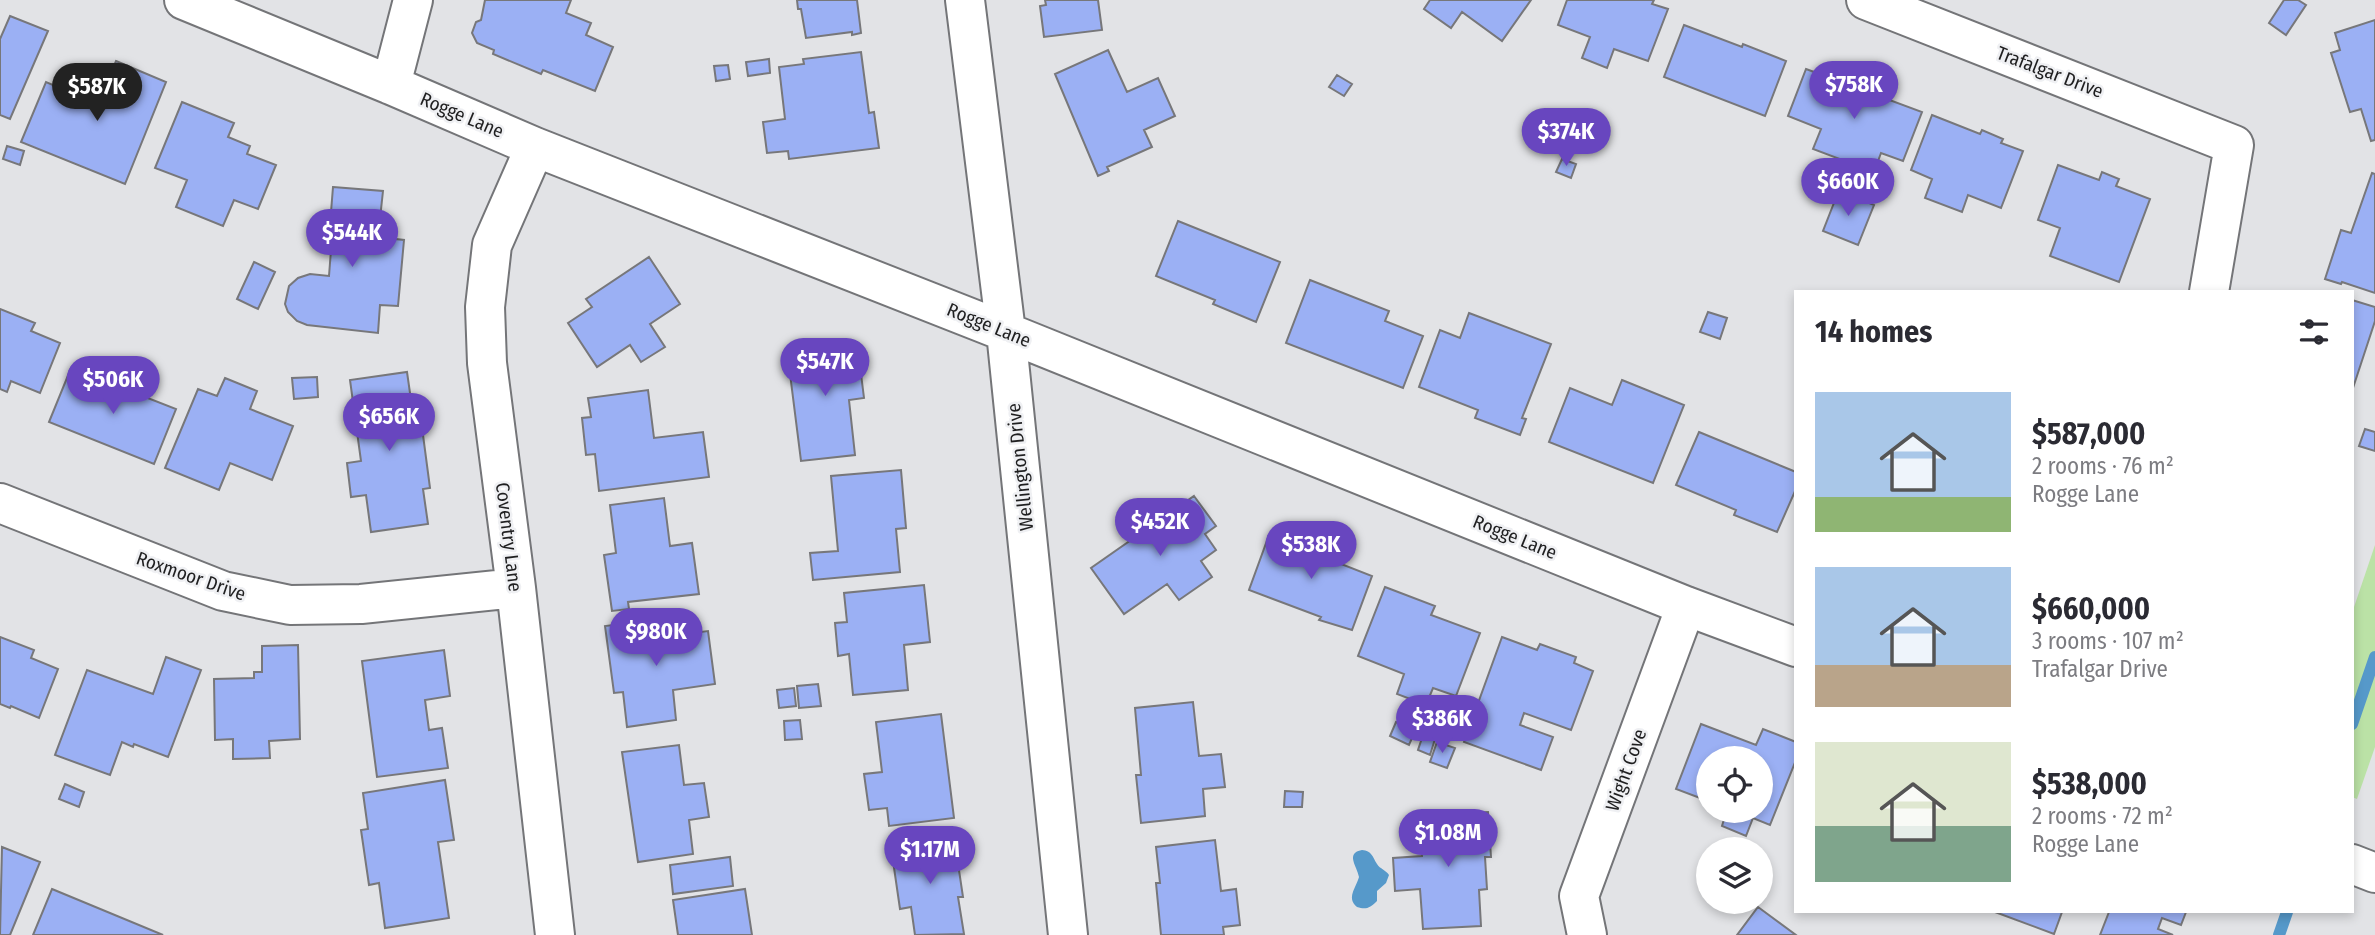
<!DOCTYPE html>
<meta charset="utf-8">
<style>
body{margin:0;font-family:"Fira Sans Condensed",sans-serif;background:#f7f7f7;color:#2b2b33;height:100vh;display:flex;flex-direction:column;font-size:26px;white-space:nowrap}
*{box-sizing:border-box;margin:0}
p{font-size:23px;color:#7c7c81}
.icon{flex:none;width:38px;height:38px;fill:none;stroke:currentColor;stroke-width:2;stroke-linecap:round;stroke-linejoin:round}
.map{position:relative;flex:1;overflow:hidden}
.sheet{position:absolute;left:1794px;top:290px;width:560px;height:623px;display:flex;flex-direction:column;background:#fff;border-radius:0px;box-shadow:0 4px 10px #0003}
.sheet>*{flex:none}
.controls{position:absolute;left:1696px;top:746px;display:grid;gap:14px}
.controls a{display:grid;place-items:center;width:77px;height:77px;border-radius:50%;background:#fff;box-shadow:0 4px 10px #0003;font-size:35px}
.price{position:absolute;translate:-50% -60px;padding:0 16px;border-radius:24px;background:#6846bf;color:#fff;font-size:23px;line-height:46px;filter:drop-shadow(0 2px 4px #0008)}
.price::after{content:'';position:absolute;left:50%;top:42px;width:21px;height:16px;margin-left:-10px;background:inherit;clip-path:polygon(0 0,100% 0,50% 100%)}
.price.on{background:#222;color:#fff}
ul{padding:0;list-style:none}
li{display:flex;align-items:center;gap:21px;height:175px;padding:0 21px}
li span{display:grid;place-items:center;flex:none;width:196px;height:140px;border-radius:0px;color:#555}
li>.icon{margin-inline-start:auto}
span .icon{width:84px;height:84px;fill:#fffc;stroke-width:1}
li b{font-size:30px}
h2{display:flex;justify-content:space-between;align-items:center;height:84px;padding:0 21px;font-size:30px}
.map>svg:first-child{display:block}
.green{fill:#bbe2a6}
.water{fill:#5699ca}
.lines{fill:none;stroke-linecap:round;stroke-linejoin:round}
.stream{stroke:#5699ca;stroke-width:12}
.building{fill:#9bb0f4;stroke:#77777a;stroke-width:2}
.minor-casing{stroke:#747578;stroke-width:42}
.minor{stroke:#fff;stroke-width:38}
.labels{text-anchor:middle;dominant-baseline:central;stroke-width:5;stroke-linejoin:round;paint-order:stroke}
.street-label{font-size:19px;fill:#1f1f20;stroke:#eff0f3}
</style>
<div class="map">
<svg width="2375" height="935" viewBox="0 0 2375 935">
<rect width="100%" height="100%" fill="#e2e3e6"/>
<path class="green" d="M2375 545V747L2357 799 2352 797V613Z"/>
<path class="water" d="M1362 850C1372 851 1372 856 1377 864 1380 869 1386 870 1389 875L1386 883 1377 891V901C1370 908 1366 910 1357 907 1346 898 1356 888 1359 877 1357 866 1345 853 1362 850Z"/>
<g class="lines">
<path class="stream" d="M2352 724 2375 657
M2279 935 2287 912"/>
</g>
<path class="building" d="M485 0H571L566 13 591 23 586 35 613 47 595 91 543 70 541 74 493 54 494 50 477 43 472 33 476 22 481 20Z
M797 0H857L861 33 852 35V32L806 38 801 9H798Z
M1045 0H1098L1102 30 1044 37 1040 6 1046 5Z
M1430 0H1531L1502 41 1462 12 1451 28 1424 9Z
M1567 0H1654L1652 4 1668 9 1648 61 1614 49 1607 68 1582 58 1590 37 1558 25Z
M2284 0H2298L2306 5 2286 35 2269 23Z
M10 16 48 31 10 119 0 115V39Z
M2375 20V140L2371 141 2361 109 2350 112 2331 53 2340 50 2335 33Z
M1684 25 1742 47 1743 44 1786 61 1765 116 1664 77Z
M1108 50 1127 92 1158 78 1175 116 1144 130 1152 147 1107 167 1109 171 1098 176 1055 74Z
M861 52 869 113 874 112 879 148 789 159 788 151 767 153 763 122 785 119 779 67 804 64 803 59Z
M769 59 770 73 748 76 746 62Z
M116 61 166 82 125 184 21 142 46 82 98 104Z
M728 65 730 79 716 81 714 66Z
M1806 69 1922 112 1903 161 1881 153 1874 172 1813 149 1821 129 1788 116Z
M1337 75 1352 84 1344 96 1329 87Z
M182 102 234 123 228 137 250 146 247 154 276 165 258 209 234 200 223 226 176 207 187 180 155 168Z
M1932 115 1980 134 1982 130 2003 139 2001 143 2023 151 2001 208 1968 195 1962 212 1925 198 1932 179 1911 170Z
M7 146 24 151 20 165 3 159Z
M1562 159 1576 164 1571 178 1556 172Z
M2058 165 2099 180 2102 172 2119 179 2116 186 2150 199 2119 282 2050 256 2060 228 2038 220Z
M2372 173 2375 174V293L2342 282 2341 284 2325 279 2341 230 2351 233Z
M333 187 383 191 378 237 404 240 398 306 380 305 378 333 307 325 297 321 288 312 285 304 289 286 298 278 310 274 329 276 332 237H329Z
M1839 190 1874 205 1858 245 1823 231Z
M1178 221 1280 262 1256 322 1213 304 1215 300 1156 276Z
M649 257 680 304 650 324 665 347 641 362 630 345 597 367 568 323 592 307 586 299Z
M254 262 275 272 258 309 237 299Z
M1310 280 1389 311 1385 321 1423 336 1403 388 1286 343Z
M2352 300 2375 307V321L2352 391Z
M0 309 35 323 31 331 60 343 40 393 11 381 7 392 0 389Z
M1708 312 1727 318 1720 339 1700 332Z
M1469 313 1551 344 1522 418 1526 419 1520 435 1475 418 1478 410 1419 387 1440 330 1460 338Z
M857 342 864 398 849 400 855 455 801 461 787 350Z
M71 368 176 409 154 464 49 422Z
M407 372 411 400 418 399 423 435 430 488 423 489 428 524 371 532 366 495 351 497 347 463 361 461 350 380Z
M317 377 318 397 294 399 292 378Z
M225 378 257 391 250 409 293 426 272 480 230 463 219 490 165 468 198 389 217 396Z
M1622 380 1684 405 1653 483 1549 442 1570 388 1612 405Z
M648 390 654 438 703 432 709 477 599 491 595 454 586 455 582 418 591 417 588 398Z
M2365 429 2375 432V451L2359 446Z
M1699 432 1796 472V489L1777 532 1734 515 1736 510 1676 485Z
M901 470 906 528 896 529 900 572 813 580 810 553 838 551 831 476Z
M1194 496 1216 526 1205 534 1216 550 1201 561 1212 577 1179 600 1167 584 1124 614 1091 568Z
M664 498 670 546 692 543 699 594 628 602 629 609 612 611 604 555 616 553 610 505Z
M1269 535 1292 544 1294 538 1344 557 1341 564 1372 576 1352 630 1319 620 1321 617 1249 590Z
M924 585 930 642 904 645 908 690 853 695 849 654 838 656 835 623 847 622 844 593Z
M1385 587 1435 606 1431 615 1480 633 1456 696 1433 688 1426 705 1397 694 1404 674 1358 656Z
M660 619 662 637 708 631 715 684 673 690 676 720 627 727 623 692 614 693 605 626Z
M0 637 34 650 31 658 58 669 39 718 11 706 10 708 0 704Z
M1502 637 1537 650 1540 644 1576 657 1574 663 1593 671 1571 730 1524 713 1520 725 1553 737 1541 770 1464 742Z
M298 645 300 739 269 741 270 758 233 759V739L215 740 214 679 254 678V672H262V646Z
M444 650 450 696 425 700 429 730 442 728 448 768 377 777 362 661Z
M166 657 201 670 168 757 134 744 133 747 122 742 110 775 55 755 87 670 153 694Z
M818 684 821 706 799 708 797 686Z
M794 688 796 706 779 708 777 690Z
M1193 702 1199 756 1221 754 1225 787 1203 789 1205 816 1141 823 1136 775H1141L1135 708Z
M941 714 954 818 889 826 887 808 869 810 864 774 882 772 876 722Z
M800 720 802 739 785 740 784 721Z
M1396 722 1416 729 1409 745 1390 736Z
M1701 724 1756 745 1763 729 1796 742V760L1770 825 1753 818 1746 836 1722 826 1727 810H1760V758H1708V801L1676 789Z
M1423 735 1435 739 1430 755 1418 750Z
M1437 742 1455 748 1447 768 1430 762Z
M679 745 684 785 704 783 709 817 689 820 693 854 638 862 622 752Z
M445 780 454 840 438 842 449 918 385 928 379 883 369 885 368 878 361 830 368 829 363 793Z
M65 784 84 792 79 807 59 799Z
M1285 791 1303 792 1302 807H1284Z
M1488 812 1491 857H1485L1487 889 1479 890 1481 926 1423 929 1420 889 1395 891 1393 858 1422 856 1419 816Z
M954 837 963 897H958L964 934 915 935 911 907 900 909 891 847Z
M1215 840 1221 891 1236 889 1240 925 1223 927 1224 935H1161L1156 883H1160L1156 847Z
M2 847 40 862 10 935H0Z
M730 857 733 886 673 894 670 865Z
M52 889 163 935H33Z
M745 889 752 935H678L673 900Z
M1758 907 1796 935H1737Z
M1995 912H2062L2054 934Z
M2109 912H2186L2181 925 2162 918 2158 929 2173 935H2100Z"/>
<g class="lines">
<defs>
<path id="minor" d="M184 0 391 85 535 147 1006 332 1686 606 1796 647
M965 0 1006 332 1068 935
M1866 0 2234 145 2209 292
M391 85 413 0
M535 147 492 245 485 307 487 363 516 588 555 935
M0 503 223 591 290 605 361 604 516 588
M2352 864 2375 873
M1587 935 1579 896 1686 606"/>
</defs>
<use href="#minor" class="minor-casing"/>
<use href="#minor" class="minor"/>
</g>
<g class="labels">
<g class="street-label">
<text transform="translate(2050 72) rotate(21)">Trafalgar Drive</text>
<text transform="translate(462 115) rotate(23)">Rogge Lane</text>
<text transform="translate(989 325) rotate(22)">Rogge Lane</text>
<text transform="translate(1020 467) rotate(-96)">Wellington Drive</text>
<text transform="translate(509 537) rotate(83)">Coventry Lane</text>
<text transform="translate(1515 537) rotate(22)">Rogge Lane</text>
<text transform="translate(191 576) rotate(19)">Roxmoor Drive</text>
<text transform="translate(1626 770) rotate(-70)">Wight Cove</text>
</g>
</g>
</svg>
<div class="controls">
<a><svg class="icon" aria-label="locate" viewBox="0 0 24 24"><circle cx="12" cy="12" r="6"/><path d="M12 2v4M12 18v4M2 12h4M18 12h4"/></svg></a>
<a><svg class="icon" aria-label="layers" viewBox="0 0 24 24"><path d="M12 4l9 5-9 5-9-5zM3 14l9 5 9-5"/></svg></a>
</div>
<b class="price" style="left:1854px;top:121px">$758K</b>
<b class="price on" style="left:97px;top:123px">$587K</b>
<b class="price" style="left:1566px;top:168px">$374K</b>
<b class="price" style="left:1848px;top:218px">$660K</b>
<b class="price" style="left:352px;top:269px">$544K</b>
<b class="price" style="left:825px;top:398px">$547K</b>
<b class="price" style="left:113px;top:416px">$506K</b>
<b class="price" style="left:389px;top:453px">$656K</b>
<b class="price" style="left:1160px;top:558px">$452K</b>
<b class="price" style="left:1311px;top:581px">$538K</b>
<b class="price" style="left:656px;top:668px">$980K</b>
<b class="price" style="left:1442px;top:755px">$386K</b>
<b class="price" style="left:1448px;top:869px">$1.08M</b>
<b class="price" style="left:930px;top:886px">$1.17M</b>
<section class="sheet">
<h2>14 homes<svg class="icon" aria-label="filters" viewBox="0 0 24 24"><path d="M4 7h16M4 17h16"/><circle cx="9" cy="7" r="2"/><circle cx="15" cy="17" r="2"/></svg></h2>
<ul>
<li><span style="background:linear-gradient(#a9c7e8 75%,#8fb573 0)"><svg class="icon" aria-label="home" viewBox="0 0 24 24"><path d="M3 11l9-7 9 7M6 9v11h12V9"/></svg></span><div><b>$587,000</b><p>2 rooms · 76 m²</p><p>Rogge Lane</p></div></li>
<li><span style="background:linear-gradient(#a9c7e8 70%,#b9a48a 0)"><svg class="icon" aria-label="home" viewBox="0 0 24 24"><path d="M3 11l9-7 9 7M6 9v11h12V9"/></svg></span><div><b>$660,000</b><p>3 rooms · 107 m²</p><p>Trafalgar Drive</p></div></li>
<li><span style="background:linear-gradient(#dfe7d0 60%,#7fa58c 0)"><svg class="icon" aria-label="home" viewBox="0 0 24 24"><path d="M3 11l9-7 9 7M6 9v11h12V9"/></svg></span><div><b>$538,000</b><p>2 rooms · 72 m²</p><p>Rogge Lane</p></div></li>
</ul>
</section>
</div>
